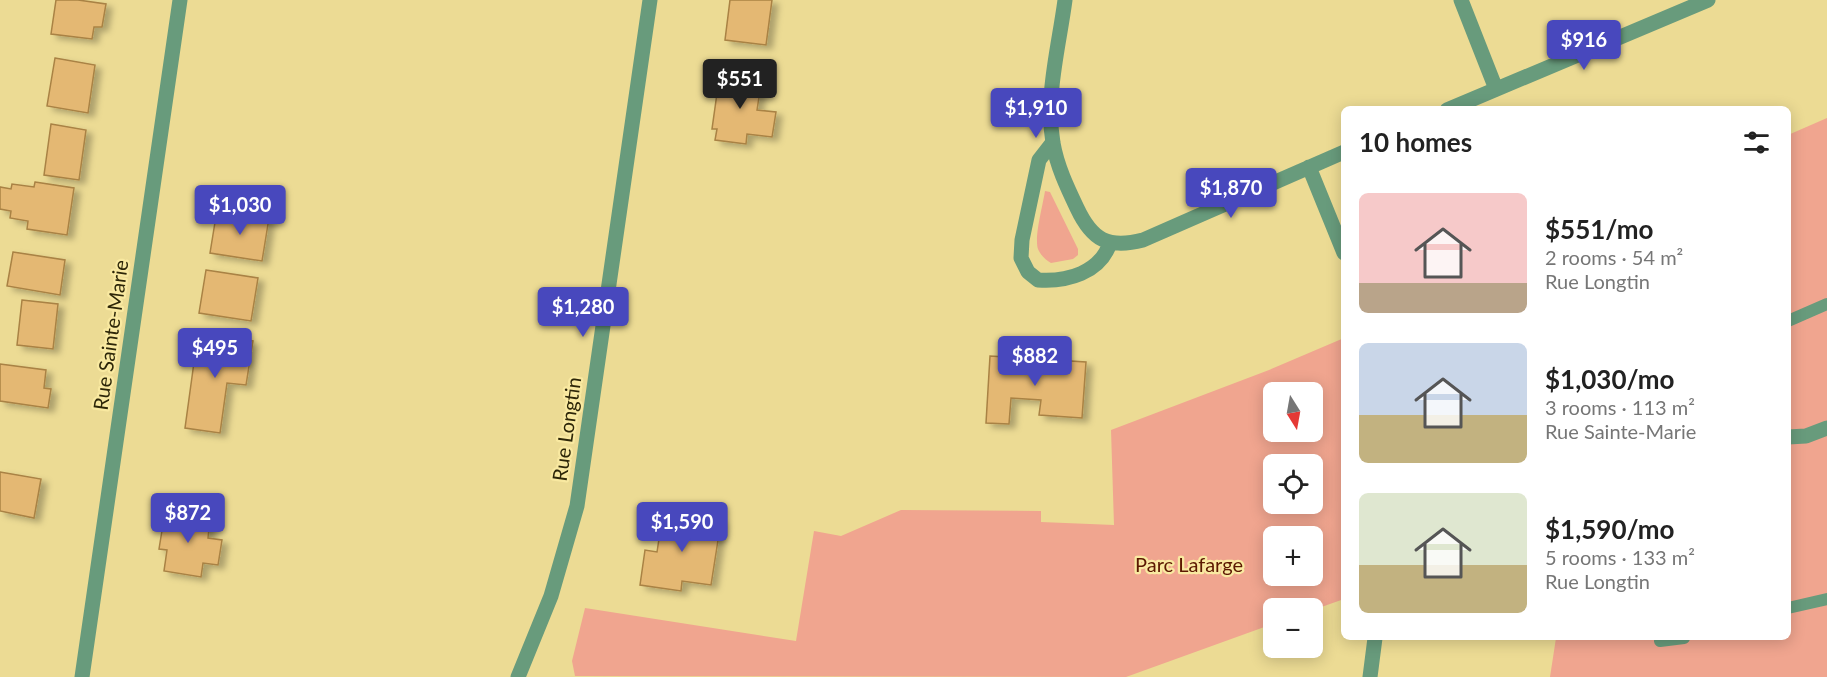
<!DOCTYPE html>
<meta charset="utf-8">
<style>
body{margin:0;font-family:Lato,sans-serif;background:#f6f6f6;color:#222;height:100vh;display:flex;flex-direction:column;font-size:22px;white-space:nowrap}
*{box-sizing:border-box;margin:0}
p{font-size:20px;color:#767676}
.icon{flex:none;width:33px;height:33px;fill:none;stroke:currentColor;stroke-width:2;stroke-linecap:round;stroke-linejoin:round}
.map{position:relative;flex:1;overflow:hidden}
.sheet{position:absolute;left:1341px;top:106px;width:450px;height:534px;display:flex;flex-direction:column;background:#fff;border-radius:9px;box-shadow:0 3px 15px #0003}
.sheet>*{flex:none}
.needle{width:39px;rotate:169deg}
.tools{position:absolute;left:1263px;top:382px;display:grid;gap:12px}
.tools a{display:grid;place-items:center;width:60px;height:60px;border-radius:9px;background:#fff;box-shadow:0 3px 15px #0003;font-size:30px}
.price{position:absolute;translate:-50% -51px;padding:0 14px;border-radius:6px;background:#4848bd;color:#fff;font-size:20px;line-height:39px;filter:drop-shadow(0 2px 3px #0008)}
.price::after{content:'';position:absolute;left:50%;top:36px;width:18px;height:14px;margin-left:-9px;background:inherit;clip-path:polygon(0 0,100% 0,50% 100%)}
.price.current{background:#222;color:#fff}
ul{padding:0;list-style:none}
li{display:flex;align-items:center;gap:18px;height:150px;padding:0 18px}
li span{display:grid;place-items:center;flex:none;width:168px;height:120px;border-radius:9px;color:#555}
li>.icon{margin-inline-start:auto}
span .icon{width:72px;height:72px;fill:#fffc;stroke-width:1}
li b{font-size:26px}
h2{display:flex;justify-content:space-between;align-items:center;height:72px;padding:0 18px;font-size:26px}
.map>svg:first-child{display:block}
.green{fill:#f0a58f;fill-rule:evenodd}
.building{fill:#e4b873;stroke:#a98244;stroke-width:1.5;filter:url(#shadow)}
.lines{fill:none;stroke-linecap:round;stroke-linejoin:round}
.lane{stroke:#689b7c;stroke-width:12}
.street{stroke:#689b7c;stroke-width:15}
.labels{text-anchor:middle;dominant-baseline:central;stroke-width:4.5;stroke-linejoin:round;paint-order:stroke}
.street-label{font-size:20px;fill:#2d2608;stroke:#f9e9a1}
.park-label{font-size:20px;fill:#5c1802;stroke:#f9e9a1}
</style>
<div class="map">
<svg width="1827" height="677" viewBox="0 0 1827 677">
<defs>
<filter id="shadow"><feDropShadow dx="6" dy="4" stdDeviation="3" flood-color="#0004"/></filter>
</defs>
<rect width="100%" height="100%" fill="#ecdb94"/>
<path class="green" d="M1827 118V677H1550L1556 638H1788V135Z
M1045 191 1050 192 1078 249V255L1073 259 1051 263C1046 260 1041 256 1038 249 1034 237 1043 205 1045 191Z
M1344 338V599L1313 610 1274 609 1273 624 1126 677 575 676 572 661 585 608 796 641 814 531 841 536 901 510 1041 511V522L1114 525 1111 430 1269 370ZM1274 393H1312V432H1274ZM1274 465H1312V504H1274ZM1274 537H1312V576H1274Z"/>
<path class="building" d="M56 0H78L106 4 102 27H94L92 39 51 34Z
M730 0H772L766 45 725 40Z
M55 58 95 65 88 113 47 106Z
M720 72 762 78 757 110 776 112 772 137 747 134 746 144 715 140 717 129H712Z
M51 124 86 130 79 180 44 175Z
M35 182 74 188 67 235 27 229 28 221 10 218 11 211 0 209V187L11 189 12 184 34 187Z
M217 210 269 218 262 261 210 253Z
M13 252 65 260 60 295 7 286Z
M206 270 258 278 251 321 199 313Z
M22 300 58 304 53 349 17 345Z
M198 333 253 341 246 385 227 383 220 433 185 428Z
M990 356 1086 362 1082 418 1039 415 1041 400 1011 398 1009 424 986 423Z
M0 364 46 370 44 388 51 389 48 408 0 401Z
M0 472 41 479 34 518 0 511Z
M165 512 210 519 208 538 222 540 218 565 203 563 201 577 164 571 167 550 159 549Z
M663 513 721 521 711 585 682 581 681 591 640 585 645 550 657 552Z"/>
<g class="lines">
<path class="lane" d="M1788 321 1827 304
M1788 608 1827 599
M1660 641 1684 638"/>
<path class="street" d="M1065 0C1059 46 1045 96 1053 143 1057 166 1067 187 1077 208 1092 240 1108 249 1143 240L1344 152
M1461 0 1496 89
M1447 110 1708 0
M1053 142 1039 160 1022 240 1021 258 1028 272 1038 280C1067 282 1100 273 1110 243
M1309 167 1344 253
M1788 437 1806 436 1827 428
M82 677 180 0
M518 677 551 596 577 506 650 0
M1370 677 1375 638"/>
</g>
<g class="labels">
<g class="street-label">
<text transform="translate(110 335) rotate(-82)">Rue Sainte-Marie</text>
<text transform="translate(566 429) rotate(-82)">Rue Longtin</text>
</g>
<g class="park-label">
<text x="1189" y="564">Parc Lafarge</text>
</g>
</g>
</svg>
<div class="tools">
<a><svg class="needle" viewBox="-14 -14 28 28"><path d="M0-13l5 13h-10z" fill="#e53935"/><path d="M0 13l5-13h-10z" fill="#767676"/></svg></a>
<a><svg class="icon" aria-label="locate" viewBox="0 0 24 24"><circle cx="12" cy="12" r="6"/><path d="M12 2v4M12 18v4M2 12h4M18 12h4"/></svg></a>
<a>+</a>
<a>−</a>
</div>
<b class="price" style="left:1584px;top:71px">$916</b>
<b class="price current" style="left:740px;top:110px">$551</b>
<b class="price" style="left:1036px;top:139px">$1,910</b>
<b class="price" style="left:1231px;top:219px">$1,870</b>
<b class="price" style="left:240px;top:236px">$1,030</b>
<b class="price" style="left:583px;top:338px">$1,280</b>
<b class="price" style="left:215px;top:379px">$495</b>
<b class="price" style="left:1035px;top:387px">$882</b>
<b class="price" style="left:188px;top:544px">$872</b>
<b class="price" style="left:682px;top:553px">$1,590</b>
<section class="sheet">
<h2>10 homes<svg class="icon" aria-label="filters" viewBox="0 0 24 24"><path d="M4 7h16M4 17h16"/><circle cx="9" cy="7" r="2"/><circle cx="15" cy="17" r="2"/></svg></h2>
<ul>
<li><span style="background:linear-gradient(#f6c9c9 75%,#b9a48a 0)"><svg class="icon" aria-label="home" viewBox="0 0 24 24"><path d="M3 11l9-7 9 7M6 9v11h12V9"/></svg></span><div><b>$551/mo</b><p>2 rooms · 54 m²</p><p>Rue Longtin</p></div></li>
<li><span style="background:linear-gradient(#c9d6e8 60%,#c2b280 0)"><svg class="icon" aria-label="home" viewBox="0 0 24 24"><path d="M3 11l9-7 9 7M6 9v11h12V9"/></svg></span><div><b>$1,030/mo</b><p>3 rooms · 113 m²</p><p>Rue Sainte-Marie</p></div></li>
<li><span style="background:linear-gradient(#dfe7d0 60%,#c2b280 0)"><svg class="icon" aria-label="home" viewBox="0 0 24 24"><path d="M3 11l9-7 9 7M6 9v11h12V9"/></svg></span><div><b>$1,590/mo</b><p>5 rooms · 133 m²</p><p>Rue Longtin</p></div></li>
</ul>
</section>
</div>
